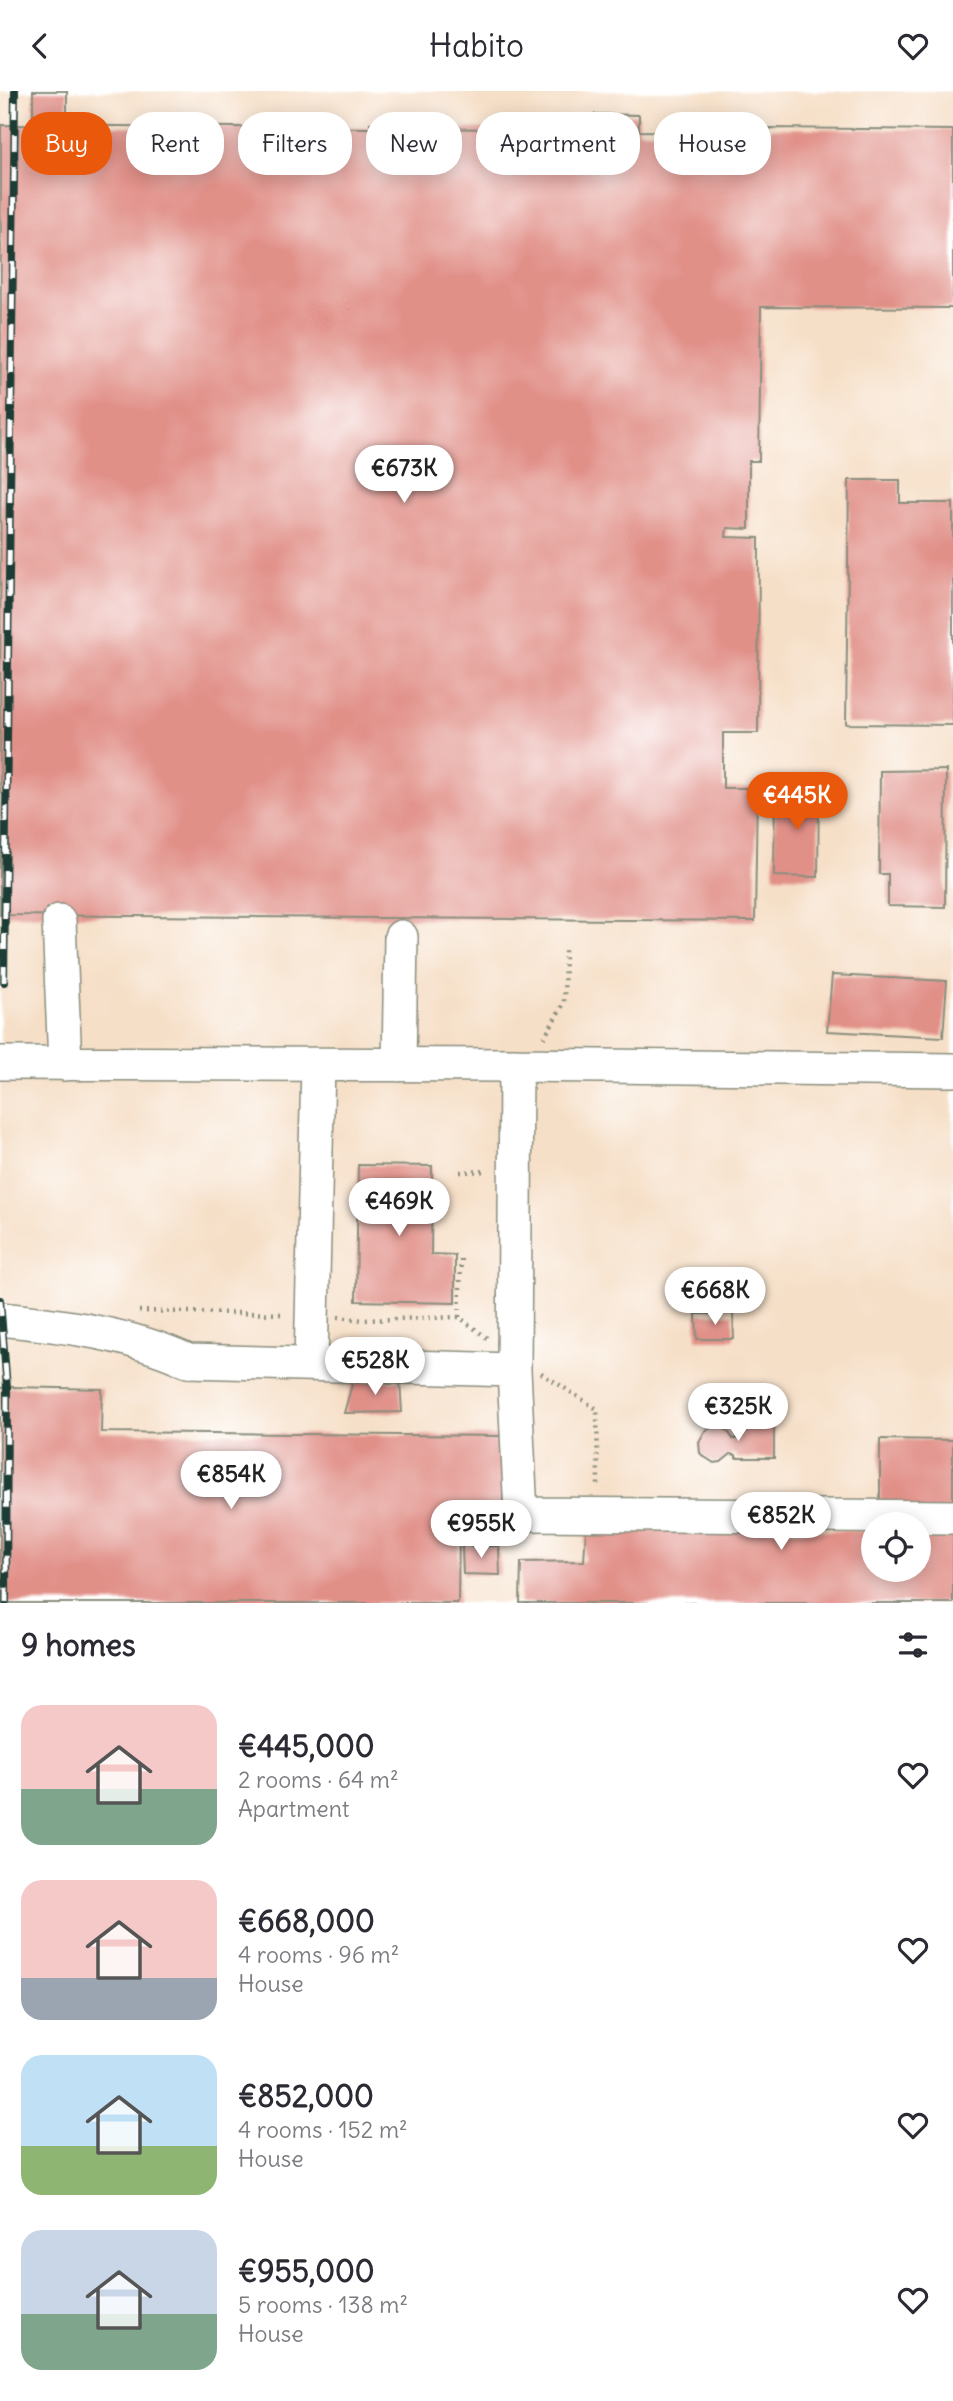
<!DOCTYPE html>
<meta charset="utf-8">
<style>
body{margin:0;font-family:Delius,sans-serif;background:#f7f7f7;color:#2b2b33;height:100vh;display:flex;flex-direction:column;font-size:26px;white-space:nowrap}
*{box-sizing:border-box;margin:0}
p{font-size:23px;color:#7c7c81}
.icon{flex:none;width:38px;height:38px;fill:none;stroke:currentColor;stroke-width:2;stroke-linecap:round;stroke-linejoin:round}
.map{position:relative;height:1512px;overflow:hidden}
.side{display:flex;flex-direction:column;background:#fff;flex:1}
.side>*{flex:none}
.hud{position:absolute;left:21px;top:21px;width:912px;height:63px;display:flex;gap:14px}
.controls{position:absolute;left:861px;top:1421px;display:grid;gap:14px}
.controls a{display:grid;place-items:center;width:70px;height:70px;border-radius:50%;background:#fff;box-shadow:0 4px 18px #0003;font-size:35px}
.price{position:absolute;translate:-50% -60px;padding:0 16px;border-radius:24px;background:#fff;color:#222;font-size:23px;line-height:46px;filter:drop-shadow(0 2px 4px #0008)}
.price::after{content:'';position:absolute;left:50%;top:42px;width:21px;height:16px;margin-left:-10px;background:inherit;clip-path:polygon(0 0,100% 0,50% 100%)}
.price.active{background:#ea580c;color:#fff}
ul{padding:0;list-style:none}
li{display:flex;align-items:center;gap:21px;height:175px;padding:0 21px}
li span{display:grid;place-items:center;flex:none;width:196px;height:140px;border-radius:21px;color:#555}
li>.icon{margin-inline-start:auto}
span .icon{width:84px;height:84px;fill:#fffc;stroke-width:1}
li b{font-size:30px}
h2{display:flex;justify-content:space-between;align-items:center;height:84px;padding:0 21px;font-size:30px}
.chip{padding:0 24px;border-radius:28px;background:#fff;box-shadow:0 4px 18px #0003;font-size:24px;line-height:63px}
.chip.active{background:#ea580c;color:#fff}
header{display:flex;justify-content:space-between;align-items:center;height:91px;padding:0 21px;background:#fff;font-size:32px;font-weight:600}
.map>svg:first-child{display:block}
.building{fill:#e19088;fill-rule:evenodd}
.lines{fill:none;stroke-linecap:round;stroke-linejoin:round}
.minor-casing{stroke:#8a8e7e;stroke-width:36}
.path{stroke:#8a8e7e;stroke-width:4.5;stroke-dasharray:2 5;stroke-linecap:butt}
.minor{stroke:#fff;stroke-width:33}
.rail-casing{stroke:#1f3d34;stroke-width:8}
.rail{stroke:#fff;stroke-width:5;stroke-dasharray:16;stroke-linecap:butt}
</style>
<header><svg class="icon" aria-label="back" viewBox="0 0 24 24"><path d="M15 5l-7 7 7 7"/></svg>Habito<svg class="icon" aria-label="heart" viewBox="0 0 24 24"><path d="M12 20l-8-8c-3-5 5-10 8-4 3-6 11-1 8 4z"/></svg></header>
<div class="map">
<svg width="953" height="1512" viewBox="0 0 953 1512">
<rect width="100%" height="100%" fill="#fff"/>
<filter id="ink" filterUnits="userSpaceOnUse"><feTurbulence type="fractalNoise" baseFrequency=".0143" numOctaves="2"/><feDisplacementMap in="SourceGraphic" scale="14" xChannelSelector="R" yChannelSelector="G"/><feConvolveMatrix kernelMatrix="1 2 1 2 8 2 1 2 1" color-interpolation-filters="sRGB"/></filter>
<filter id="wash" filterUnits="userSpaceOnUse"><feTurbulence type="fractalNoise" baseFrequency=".00686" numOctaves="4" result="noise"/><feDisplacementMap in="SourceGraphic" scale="28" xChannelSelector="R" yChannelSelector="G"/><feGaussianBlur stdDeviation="1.57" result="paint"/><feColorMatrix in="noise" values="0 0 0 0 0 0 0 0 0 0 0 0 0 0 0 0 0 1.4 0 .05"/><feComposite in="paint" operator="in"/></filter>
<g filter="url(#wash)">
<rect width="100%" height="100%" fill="#f6dfc7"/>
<g id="blocks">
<path class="building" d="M33 0H67V27L33 28Z
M595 23 639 24V40L727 41V35L762 36V41H770V37L953 39V217L761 216 759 370H749V438L727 437 726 446 759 447 758 642H723V697H757L755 830 0 824 1 34 370 37V32L418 33V37L595 39Z
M849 389H900V412H953V634L846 633Z
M946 679 945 816 888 815V783H879L880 680Z
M775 697H819L818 786 774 785Z
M832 884 947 890 943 946 827 940Z
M358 1074 432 1075 431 1163 455 1164V1212L356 1210Z
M696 1223H733L734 1248H697Z
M353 1290H400L402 1321 344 1322Z
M13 1296 102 1298 101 1341 503 1345V1437H459L458 1512H0V1297Z
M736 1333 774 1334V1367H736V1364L731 1363 721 1371 714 1372 703 1365 700 1362 699 1351 705 1340 710 1337 720 1336 727 1339 733 1348H736Z
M880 1348 953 1349V1512H520L521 1471 584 1470 586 1437 862 1440 863 1409H880ZM873 1433H919V1479H873Z
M462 1455H499L500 1484 463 1483Z"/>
</g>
</g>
<g filter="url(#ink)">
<use href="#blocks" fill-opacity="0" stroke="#8a8e7e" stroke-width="2"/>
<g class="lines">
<defs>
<path id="minor" d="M59 830 65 973
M0 972 516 974 953 979
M399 974 401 846
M0 1228C62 1234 131 1243 188 1270L514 1279 516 974
M311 1273 318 974
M514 1279 521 1423 953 1426"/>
</defs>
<use href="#minor" class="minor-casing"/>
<path class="path" d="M544 947 564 912 565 859
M460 1081 488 1080
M139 1220 284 1223
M338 1226 362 1229 459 1226 487 1247
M459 1226 461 1167
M541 1282 597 1318 598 1397"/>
<use href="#minor" class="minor"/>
<defs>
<path id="rail" d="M4 891 15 0
M0 1209 7 1297 6 1512"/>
</defs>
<use href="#rail" class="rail-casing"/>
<use href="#rail" class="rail"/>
</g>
</g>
</svg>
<div class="controls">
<a><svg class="icon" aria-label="locate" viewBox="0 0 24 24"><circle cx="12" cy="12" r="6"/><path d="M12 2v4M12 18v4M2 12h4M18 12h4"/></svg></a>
</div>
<b class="price" style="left:404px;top:414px">€673K</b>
<b class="price active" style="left:797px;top:741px">€445K</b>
<b class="price" style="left:399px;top:1147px">€469K</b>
<b class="price" style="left:715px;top:1236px">€668K</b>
<b class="price" style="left:375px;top:1306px">€528K</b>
<b class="price" style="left:738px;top:1352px">€325K</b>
<b class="price" style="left:231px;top:1420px">€854K</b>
<b class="price" style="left:781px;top:1461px">€852K</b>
<b class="price" style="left:481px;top:1469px">€955K</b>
<div class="hud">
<a class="chip active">Buy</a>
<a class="chip">Rent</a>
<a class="chip">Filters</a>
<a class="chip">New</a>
<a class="chip">Apartment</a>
<a class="chip">House</a>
</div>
</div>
<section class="side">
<h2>9 homes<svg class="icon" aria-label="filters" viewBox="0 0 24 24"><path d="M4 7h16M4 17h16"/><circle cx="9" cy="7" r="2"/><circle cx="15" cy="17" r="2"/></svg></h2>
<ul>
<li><span style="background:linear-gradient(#f6c9c9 60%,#7fa58c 0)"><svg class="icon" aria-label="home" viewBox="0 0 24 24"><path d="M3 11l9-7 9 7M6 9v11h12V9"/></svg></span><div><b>€445,000</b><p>2 rooms · 64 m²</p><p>Apartment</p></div><svg class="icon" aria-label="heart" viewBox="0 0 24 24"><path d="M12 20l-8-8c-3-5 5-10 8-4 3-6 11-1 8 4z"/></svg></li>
<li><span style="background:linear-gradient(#f6c9c9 70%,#9aa5b1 0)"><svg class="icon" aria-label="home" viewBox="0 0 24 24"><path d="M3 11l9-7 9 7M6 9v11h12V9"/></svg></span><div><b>€668,000</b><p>4 rooms · 96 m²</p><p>House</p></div><svg class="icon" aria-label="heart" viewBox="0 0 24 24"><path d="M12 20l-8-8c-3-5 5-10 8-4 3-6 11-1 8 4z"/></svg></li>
<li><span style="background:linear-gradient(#bfe0f5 65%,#8fb573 0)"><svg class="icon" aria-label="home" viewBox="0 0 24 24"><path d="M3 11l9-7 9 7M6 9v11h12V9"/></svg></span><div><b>€852,000</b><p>4 rooms · 152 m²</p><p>House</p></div><svg class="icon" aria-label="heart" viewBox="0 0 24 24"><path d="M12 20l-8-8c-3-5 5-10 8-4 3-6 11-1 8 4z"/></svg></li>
<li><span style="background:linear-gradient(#c9d6e8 60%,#7fa58c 0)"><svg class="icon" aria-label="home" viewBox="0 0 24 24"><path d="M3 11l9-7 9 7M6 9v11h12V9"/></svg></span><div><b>€955,000</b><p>5 rooms · 138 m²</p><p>House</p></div><svg class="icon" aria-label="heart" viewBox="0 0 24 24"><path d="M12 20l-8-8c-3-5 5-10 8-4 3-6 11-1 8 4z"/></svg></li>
</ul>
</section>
